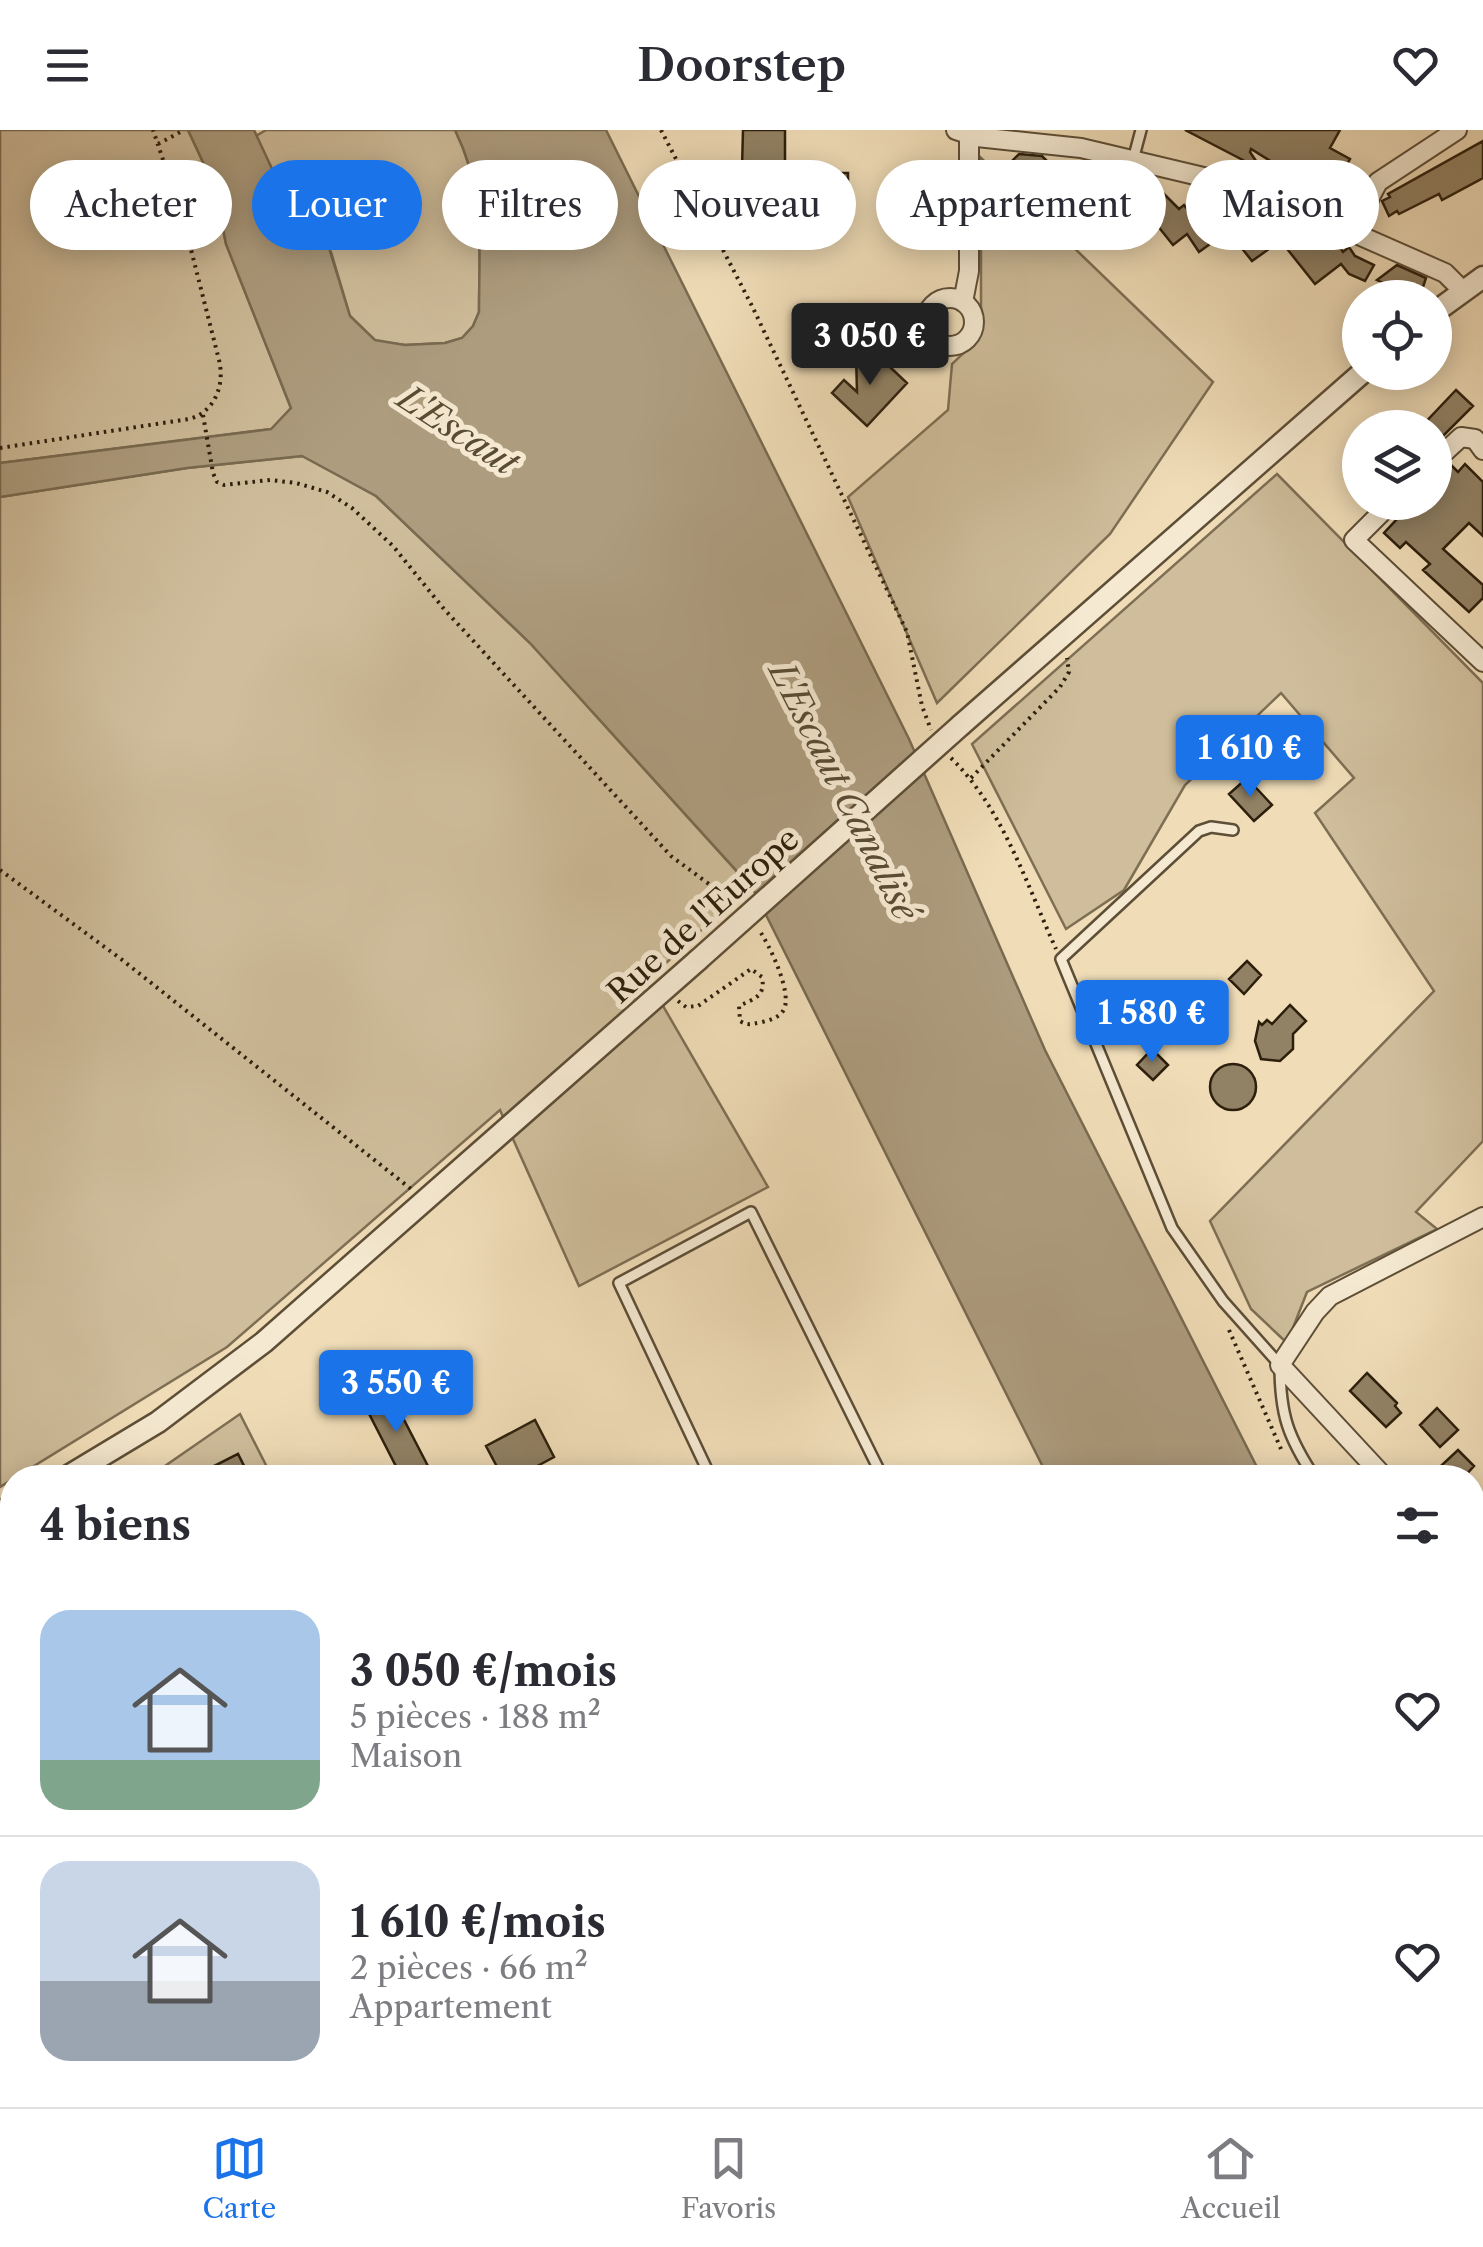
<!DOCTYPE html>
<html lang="fr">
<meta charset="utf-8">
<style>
body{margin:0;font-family:"Libre Caslon Text",serif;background:#f7f7f7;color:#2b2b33;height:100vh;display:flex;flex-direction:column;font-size:38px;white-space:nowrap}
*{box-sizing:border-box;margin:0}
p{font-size:32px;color:#7c7c81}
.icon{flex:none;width:55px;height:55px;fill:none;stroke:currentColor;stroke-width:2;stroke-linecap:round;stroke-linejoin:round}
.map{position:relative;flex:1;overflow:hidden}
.side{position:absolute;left:0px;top:1335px;width:1485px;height:642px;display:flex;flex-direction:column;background:#fff;border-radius:40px 40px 0 0;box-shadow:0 5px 25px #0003}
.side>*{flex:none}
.guide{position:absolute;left:30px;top:30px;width:1425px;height:90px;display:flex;gap:20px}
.fabs{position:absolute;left:1342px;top:150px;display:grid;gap:20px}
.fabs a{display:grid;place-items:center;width:110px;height:110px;border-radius:50%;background:#fff;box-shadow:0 5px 25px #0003;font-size:50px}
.price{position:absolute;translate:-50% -85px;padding:0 22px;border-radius:10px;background:#1a73e8;color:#fff;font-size:32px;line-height:65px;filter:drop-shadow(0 2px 5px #0008)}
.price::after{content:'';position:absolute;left:50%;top:60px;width:30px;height:22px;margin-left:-15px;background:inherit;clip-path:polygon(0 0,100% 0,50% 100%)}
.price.current{background:#222;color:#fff}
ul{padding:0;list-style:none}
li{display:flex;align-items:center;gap:30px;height:250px;padding:0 40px}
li+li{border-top:2px solid #e1e1e2}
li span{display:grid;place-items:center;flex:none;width:280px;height:200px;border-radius:30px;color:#555}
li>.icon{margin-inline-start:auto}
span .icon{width:120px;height:120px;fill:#fffc;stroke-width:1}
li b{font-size:42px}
h2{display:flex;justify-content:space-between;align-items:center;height:120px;padding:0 40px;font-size:42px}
.tag{padding:0 35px;border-radius:45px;background:#fff;box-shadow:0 5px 25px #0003;font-size:35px;line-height:90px}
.tag.current{background:#1a73e8;color:#fff}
header{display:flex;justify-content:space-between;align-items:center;height:130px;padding:0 40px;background:#fff;font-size:45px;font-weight:600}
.tabs{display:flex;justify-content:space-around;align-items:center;height:140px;border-top:2px solid #e1e1e2;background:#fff;font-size:28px;color:#7c7c81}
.tabs a{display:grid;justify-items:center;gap:5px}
.tabs .current{color:#1a73e8}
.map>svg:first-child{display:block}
.green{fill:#cfbd9b;stroke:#7e6e54;stroke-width:2.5}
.water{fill:#ad9c7e;stroke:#796a50;stroke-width:2.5}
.building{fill:#928265;stroke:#2c1f0c;stroke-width:2.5}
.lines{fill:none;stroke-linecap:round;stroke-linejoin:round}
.service-casing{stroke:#5d4e37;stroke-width:14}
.minor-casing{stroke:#5d4e37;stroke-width:22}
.tertiary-casing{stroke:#5d4e37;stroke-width:25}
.path{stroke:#2c1f0c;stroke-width:4;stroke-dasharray:2.5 5;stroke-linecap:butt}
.service{stroke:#f5e9d1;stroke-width:9}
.minor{stroke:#f5e9d1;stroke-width:18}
.tertiary{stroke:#f5e9d1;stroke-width:20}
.tertiary-bridge-casing{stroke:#5d4e37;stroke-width:25;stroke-linecap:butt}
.tertiary-bridge{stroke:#f5e9d1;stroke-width:20}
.labels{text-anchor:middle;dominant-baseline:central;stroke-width:10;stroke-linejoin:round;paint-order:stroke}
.street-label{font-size:32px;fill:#2c1f0c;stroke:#f5e9d1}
.water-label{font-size:35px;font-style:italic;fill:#594b34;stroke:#f5e9d1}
</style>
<header><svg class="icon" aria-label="menu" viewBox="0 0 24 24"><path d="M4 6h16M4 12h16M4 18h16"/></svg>Doorstep<svg class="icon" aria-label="heart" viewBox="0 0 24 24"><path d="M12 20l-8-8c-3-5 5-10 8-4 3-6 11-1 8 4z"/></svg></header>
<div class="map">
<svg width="1483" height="1977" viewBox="0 0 1483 1977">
<rect width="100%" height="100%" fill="#f0ddb8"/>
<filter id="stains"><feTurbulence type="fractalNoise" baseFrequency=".002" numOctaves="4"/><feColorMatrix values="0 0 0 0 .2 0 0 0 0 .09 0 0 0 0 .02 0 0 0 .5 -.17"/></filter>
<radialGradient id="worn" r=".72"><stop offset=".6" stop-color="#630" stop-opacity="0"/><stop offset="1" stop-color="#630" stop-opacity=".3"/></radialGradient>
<path class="green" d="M0 0H188L215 58 226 114 291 278 272 299 0 333Z
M266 0H455C486 63 479 114 479 182L473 196 462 208 445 213 405 215 375 211 350 186 331 122 293 65 279 54 256 6Z
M981 28 1213 252 1110 404 937 573 848 367 948 280 952 234 977 210 981 190Z
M303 326 376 366 530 513 749 755 648 850 768 1057 579 1156 500 980 227 1217 0 1357V367L187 338Z
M1277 344 1483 553V1011L1416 1082 1437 1099 1307 1162 1287 1213 1251 1179 1210 1091 1434 861 1315 683 1354 648 1281 563 1185 655 1124 760 1066 799 972 614Z
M240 1284 272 1347H250L238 1324 191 1347H149Z"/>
<path class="water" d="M188 0H254L279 54 317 79 350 186 375 210 405 215 445 213 462 208 473 196 479 182C479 114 486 63 455 0H606L909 609 1045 920 1262 1347H1048L753 759 530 513 376 366 302 326 187 338 0 367V333L271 299 291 278 226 114 215 58Z
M1473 1764 1483 1785V1977H1362L1356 1965H1472Z"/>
<path class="building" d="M743 0H785V30L797 43H848V85H790V89L748 92 736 80 738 38H742Z
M1185 0H1340L1330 18 1350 29 1345 38 1353 42 1341 63 1312 47 1305 59 1273 42 1277 35 1251 19 1250 22 1262 40Z
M1483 11V48L1442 70 1439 64 1399 84 1397 81 1389 86 1382 71 1390 67 1388 64Z
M1019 24 1042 26 1046 30 1022 56 1004 39Z
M1116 54 1126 67 1110 81 1100 68Z
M1155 55 1179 79 1184 75 1207 105 1219 79 1222 83 1240 69 1256 89 1240 116 1228 101 1199 122 1187 104 1173 115 1157 95 1153 99 1132 74Z
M1282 85 1293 96 1298 92 1307 96 1317 109 1324 103 1333 107 1343 122 1349 117 1355 126 1374 135 1365 151 1349 144 1341 134 1315 154 1284 115 1280 118 1276 114 1252 131 1240 116Z
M1397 135 1426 148 1422 160 1413 168 1377 150Z
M872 220 907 253 867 296 832 263 844 250 857 262 856 225H868Z
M1456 260 1473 276 1435 314V298H1420Z
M1450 334 1458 342 1465 334 1483 352V406L1469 393 1443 419 1483 455V468L1469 482 1423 440 1430 434 1406 412 1400 418 1384 403 1413 372H1435V365L1446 353 1436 343Z
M1247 648 1272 675 1254 691 1229 664Z
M1247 831 1261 845 1244 864 1229 849Z
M1290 875 1306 891 1293 904V919L1280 931 1261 929 1255 911 1259 892 1262 895 1267 890 1272 894Z
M1152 919 1168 935 1153 950 1137 935Z
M1210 957a23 23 0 1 1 46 0a23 23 0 1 1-46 0Z
M1367 1243 1397 1273 1395 1276 1401 1283 1386 1297 1350 1261Z
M387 1257 430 1340 415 1348H402L362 1270Z
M1437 1278 1458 1300 1440 1317 1420 1295Z
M535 1290 554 1327 515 1348H503L486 1316Z
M1458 1320 1474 1336 1463 1348H1428Z
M238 1324 250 1348H191Z"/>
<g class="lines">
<defs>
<path id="service" d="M1133 30 1141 0
M1233 700 1211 697 1199 701 1061 829 1172 1098 1223 1171 1280 1235C1280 1285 1288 1307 1315 1348
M711 1348 619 1153 751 1082 883 1348
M1472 1630 1483 1650
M571 1965 578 1977
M690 1965 697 1977
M917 1965 923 1977
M1025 1965 1031 1977
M1195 1965 1200 1975 1196 1977
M510 1977 536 1965"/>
<path id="minor" d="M956 0 977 7 1081 18 1254 59 1445 143 1463 161
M1352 101 1378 52 1457 0
M926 192a24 24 0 1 1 48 0a24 24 0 1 1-48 0Z
M963 172 969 141V6
M1435 331 1461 307 1475 309 1483 320
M1392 372 1354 410 1483 532
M1385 1348 1280 1235 1315 1182 1330 1166 1483 1087
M1472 1441 1483 1452
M0 1867 12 1866
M975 1965 981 1977"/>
<path id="tertiary" d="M1435 182 1483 147
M961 595 1363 242
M65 1348 158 1292 264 1212 698 830
M0 1382 12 1376"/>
</defs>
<use href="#service" class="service-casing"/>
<use href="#minor" class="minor-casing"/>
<use href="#tertiary" class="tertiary-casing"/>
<path class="path" d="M661 0 752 176 907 502 922 576 931 600
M158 14 184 0
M203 285 213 343 217 352 224 355 270 350 296 353 327 362 352 378 393 416 444 479 671 726 736 774
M0 318 189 289C215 282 225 255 219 230L184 92 153 0
M951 628C1003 679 1026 753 1056 819
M971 648 1060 557 1069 542 1067 528
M0 740 121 829 411 1059
M678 871 686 877 698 876 751 839 762 847C766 867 753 869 739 876L740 891C748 896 752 894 762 892 770 890 778 888 783 881 794 865 769 814 759 800
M1229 1200 1281 1319
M1472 1711 1483 1733"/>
<use href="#service" class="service"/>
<use href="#minor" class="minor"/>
<use href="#tertiary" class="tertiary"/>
<defs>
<path id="tertiary-bridge" d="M698 830 961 595"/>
</defs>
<use href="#tertiary-bridge" class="tertiary-bridge-casing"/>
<use href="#tertiary-bridge" class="tertiary-bridge"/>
</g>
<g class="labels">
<g class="street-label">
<text transform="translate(703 785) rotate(-42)">Rue de l'Europe</text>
</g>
<g class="water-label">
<text transform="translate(458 300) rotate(33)">L'Escaut</text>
<text transform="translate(844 661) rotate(63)">L'Escaut Canalisé</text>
</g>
</g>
<rect width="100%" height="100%" filter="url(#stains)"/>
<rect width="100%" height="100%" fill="url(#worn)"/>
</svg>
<div class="fabs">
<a><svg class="icon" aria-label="locate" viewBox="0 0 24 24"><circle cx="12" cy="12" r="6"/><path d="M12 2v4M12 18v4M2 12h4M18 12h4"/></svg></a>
<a><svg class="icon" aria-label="layers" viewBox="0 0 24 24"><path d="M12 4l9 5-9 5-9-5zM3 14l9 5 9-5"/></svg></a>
</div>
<b class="price current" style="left:870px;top:258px">3 050 €</b>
<b class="price" style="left:1250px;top:670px">1 610 €</b>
<b class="price" style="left:1152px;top:935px">1 580 €</b>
<b class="price" style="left:396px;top:1305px">3 550 €</b>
<div class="guide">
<a class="tag">Acheter</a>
<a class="tag current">Louer</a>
<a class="tag">Filtres</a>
<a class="tag">Nouveau</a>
<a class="tag">Appartement</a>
<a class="tag">Maison</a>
</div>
<section class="side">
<h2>4 biens<svg class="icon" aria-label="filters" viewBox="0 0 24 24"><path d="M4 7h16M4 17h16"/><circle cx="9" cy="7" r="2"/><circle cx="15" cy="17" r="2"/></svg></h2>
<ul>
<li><span style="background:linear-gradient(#a9c7e8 75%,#7fa58c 0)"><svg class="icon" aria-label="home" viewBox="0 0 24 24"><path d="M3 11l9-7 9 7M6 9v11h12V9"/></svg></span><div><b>3 050 €/mois</b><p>5 pièces · 188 m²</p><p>Maison</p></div><svg class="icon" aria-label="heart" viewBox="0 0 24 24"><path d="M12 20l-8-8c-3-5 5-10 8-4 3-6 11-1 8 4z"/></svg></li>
<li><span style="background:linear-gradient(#c9d6e8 60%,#9aa5b1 0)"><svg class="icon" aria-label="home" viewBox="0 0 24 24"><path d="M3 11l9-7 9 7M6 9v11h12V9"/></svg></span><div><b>1 610 €/mois</b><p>2 pièces · 66 m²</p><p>Appartement</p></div><svg class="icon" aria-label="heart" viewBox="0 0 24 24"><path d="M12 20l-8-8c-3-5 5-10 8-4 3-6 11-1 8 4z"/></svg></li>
</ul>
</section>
</div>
<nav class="tabs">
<a class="current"><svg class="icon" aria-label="map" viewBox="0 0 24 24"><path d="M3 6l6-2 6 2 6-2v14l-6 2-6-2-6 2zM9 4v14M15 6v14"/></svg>Carte</a>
<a><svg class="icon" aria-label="saved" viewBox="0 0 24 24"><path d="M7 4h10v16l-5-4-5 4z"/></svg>Favoris</a>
<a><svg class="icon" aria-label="home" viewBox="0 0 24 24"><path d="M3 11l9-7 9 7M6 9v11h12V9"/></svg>Accueil</a>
</nav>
